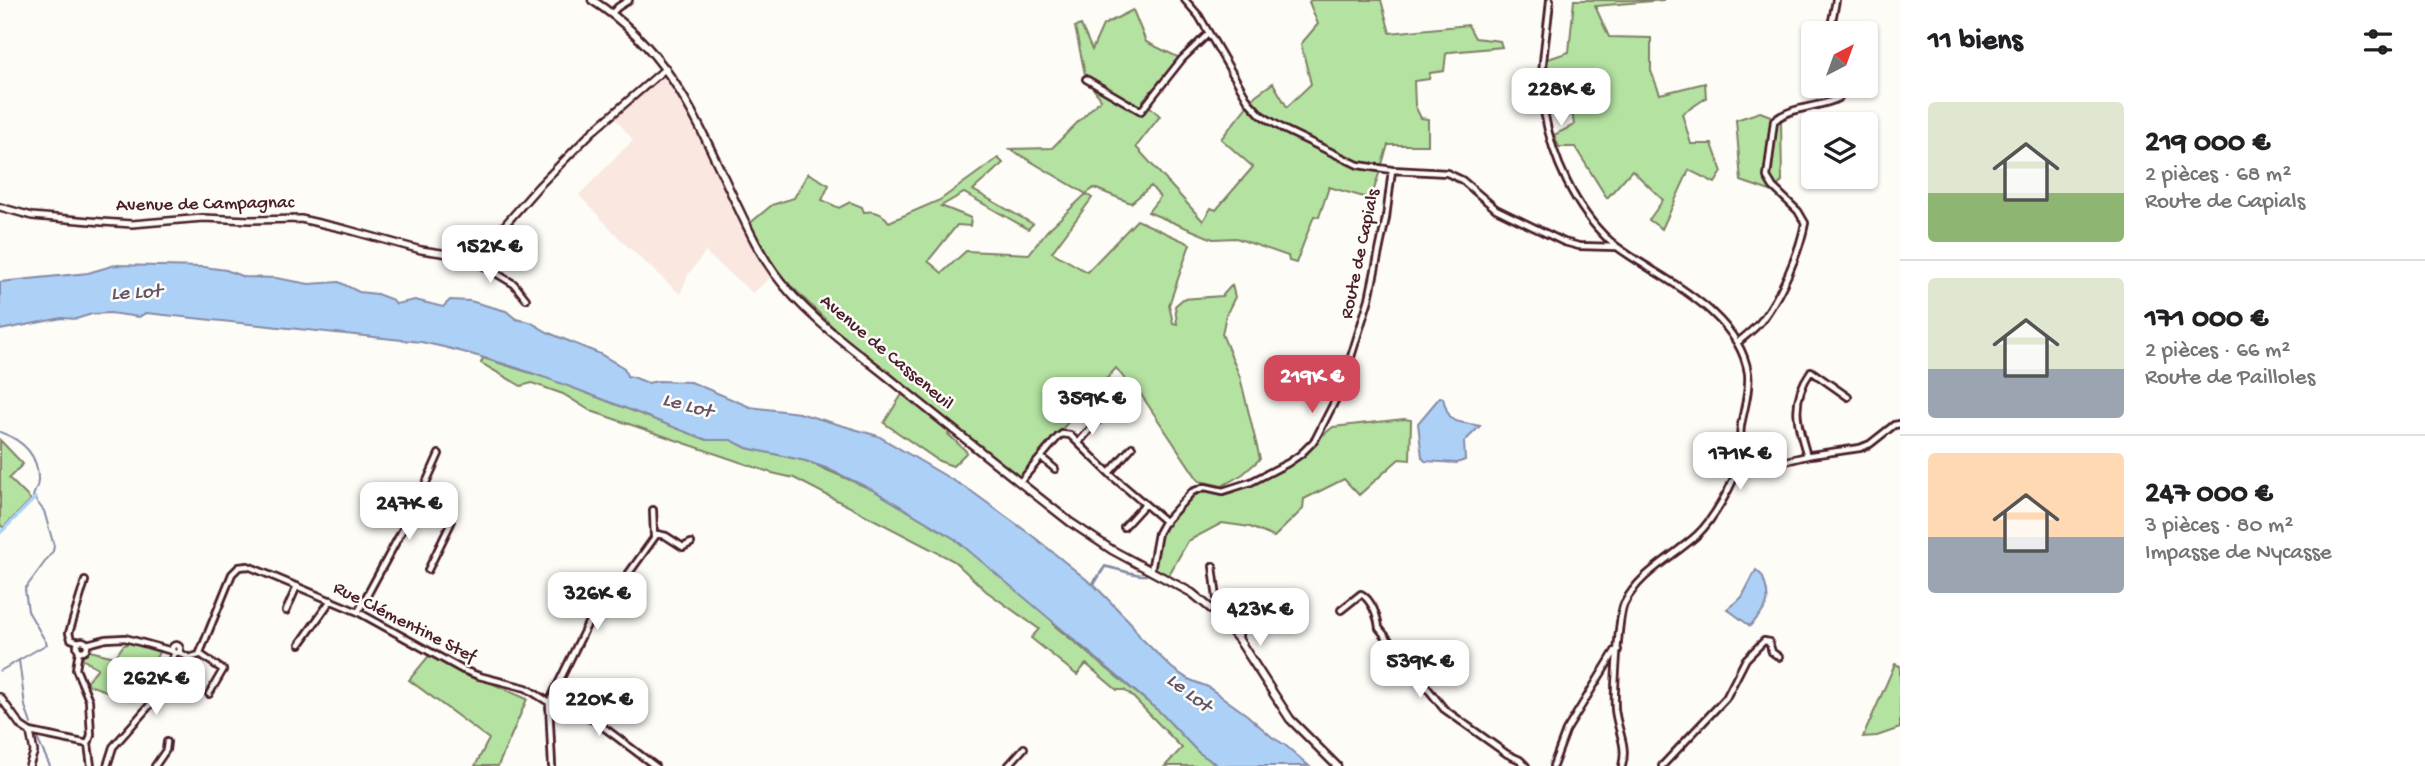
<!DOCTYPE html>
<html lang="fr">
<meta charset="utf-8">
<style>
body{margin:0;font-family:"Gochi Hand",sans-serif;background:#f2f2f2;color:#202124;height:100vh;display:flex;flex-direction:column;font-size:26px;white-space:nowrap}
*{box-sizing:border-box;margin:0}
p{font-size:23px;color:#757577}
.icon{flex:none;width:38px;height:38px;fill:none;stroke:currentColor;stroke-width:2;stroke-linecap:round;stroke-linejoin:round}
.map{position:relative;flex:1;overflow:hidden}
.details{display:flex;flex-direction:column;background:#fff;width:525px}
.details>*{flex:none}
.needle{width:46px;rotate:41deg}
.buttons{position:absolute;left:1801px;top:21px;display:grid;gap:14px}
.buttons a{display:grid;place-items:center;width:77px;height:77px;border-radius:7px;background:#fff;box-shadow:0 2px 5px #0004;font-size:35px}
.price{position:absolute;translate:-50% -60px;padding:0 16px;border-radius:14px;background:#fff;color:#222;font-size:23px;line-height:46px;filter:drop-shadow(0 2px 4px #0008)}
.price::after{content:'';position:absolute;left:50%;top:42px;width:21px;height:16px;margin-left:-10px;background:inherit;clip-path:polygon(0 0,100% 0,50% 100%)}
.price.active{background:#d1495b;color:#fff}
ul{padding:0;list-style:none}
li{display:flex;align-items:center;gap:21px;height:175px;padding:0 28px}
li+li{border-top:2px solid #e0e0e0}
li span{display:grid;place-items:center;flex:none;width:196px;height:140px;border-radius:7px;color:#555}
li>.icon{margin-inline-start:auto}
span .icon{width:84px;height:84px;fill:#fffc;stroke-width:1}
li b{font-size:30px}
h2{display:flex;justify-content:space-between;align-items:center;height:84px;padding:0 28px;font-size:30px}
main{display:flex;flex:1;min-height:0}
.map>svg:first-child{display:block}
.built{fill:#f9e7e0}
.green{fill:#b4e2a1;stroke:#7f8066;stroke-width:2}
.water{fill:#add1f6;stroke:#858aa5;stroke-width:2}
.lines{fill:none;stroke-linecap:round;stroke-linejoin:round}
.stream{stroke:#858aa5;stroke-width:2}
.canal{stroke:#add1f6;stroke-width:3.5}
.minor-casing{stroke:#4a1f2b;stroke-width:10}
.tertiary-casing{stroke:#4a1f2b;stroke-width:10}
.secondary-casing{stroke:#4a1f2b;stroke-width:11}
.minor{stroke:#fdfcf7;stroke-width:4.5}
.tertiary{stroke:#fdfcf7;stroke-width:5}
.secondary{stroke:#fdfcf7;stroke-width:6}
.labels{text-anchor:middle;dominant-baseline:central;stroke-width:5;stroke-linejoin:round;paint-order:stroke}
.street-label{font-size:19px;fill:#4a1f2b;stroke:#fdfcf7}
.water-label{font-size:21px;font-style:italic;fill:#685468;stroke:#fdfcf7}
</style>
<main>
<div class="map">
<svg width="1900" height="766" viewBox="0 0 1900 766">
<rect width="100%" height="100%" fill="#fdfcf7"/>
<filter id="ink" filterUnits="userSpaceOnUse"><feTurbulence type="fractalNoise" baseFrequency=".0143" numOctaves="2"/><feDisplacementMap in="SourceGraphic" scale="14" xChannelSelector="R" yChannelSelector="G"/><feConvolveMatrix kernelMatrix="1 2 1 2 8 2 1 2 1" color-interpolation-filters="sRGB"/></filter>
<g filter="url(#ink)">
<path class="built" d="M665 74 777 272 753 293 705 252 688 275 680 294 624 243 579 195 633 140 615 118Z"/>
<path class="green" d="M1311 0H1381L1390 33 1468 25 1475 38 1500 41 1502 47 1450 52 1446 54 1444 71 1430 73 1429 79 1414 81 1415 106 1421 118 1428 119V145H1388L1371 199 1329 187 1319 217 1314 216 1296 263 1289 261 1288 256 1236 238 1213 239 1148 212 1160 197 1151 186 1131 203 1094 188 1086 194 1092 198 1052 252 1087 272 1137 220 1190 244 1169 305 1173 323 1177 324 1175 306 1183 299 1222 296 1232 285 1235 297 1226 315 1222 334 1240 377 1260 459 1243 474 1222 486 1199 481 1132 381 1127 382 1116 368 1019 478 953 427 948 434 967 452 953 466 939 461 884 423 906 388 844 338 777 272 748 225 772 205 794 198 808 173 829 185 822 200 839 208 850 202 862 207 864 212C875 210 883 213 889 222L940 200 998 158 1003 163 973 190 1033 224 1028 229 964 193 941 206 971 218 970 226 957 225 928 261 942 273 966 251 1029 254 1047 231 1086 194 1010 149 1052 148 1101 99 1086 79 1075 27 1081 25 1092 50 1103 25 1133 10 1146 42 1182 59 1143 100 1160 116 1136 147 1203 221 1211 208 1216 210 1253 167 1221 139 1256 95 1273 83 1287 107 1311 84 1301 44 1318 24 1309 2Z
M1574 0H1664L1595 6 1609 37 1651 38V71L1660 94 1705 83 1706 98 1682 114 1691 144H1712L1722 172 1715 183 1689 170 1662 229 1649 220 1663 200 1632 170 1607 198 1575 147H1559L1554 135 1574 125 1568 83H1547L1548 59 1569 52Z
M1760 112 1781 120 1782 181 1773 192 1741 181 1736 120Z
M483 358 553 380 707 440H732L747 448 806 461 873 490 955 539 1051 618 1055 626 1161 713 1198 752 1219 766H1165L1182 748 1131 695 1124 690H1117L1086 664 1077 675 1031 638 1039 629 986 591 954 561 794 478 772 473 591 411 563 394 532 383 521 386 481 363Z
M1404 419 1411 420 1410 460 1399 459 1359 495 1344 479 1304 499 1303 509 1274 537 1250 527 1222 523 1188 541 1166 580 1151 571 1158 533 1192 492 1205 487 1223 491 1251 482 1288 463 1333 427Z
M0 440 23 464 9 478 31 500 3 528 0 524Z
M130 642 159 652 134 701 89 685 86 682 98 668 82 659 85 652 90 651 115 657 123 646Z
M432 652 466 672 527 699 498 766H475L489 739 409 680Z
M1895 664 1900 666V728L1877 736 1863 737Z"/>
<path class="water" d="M115 265 204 267 226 270 244 277 276 278 309 284 339 282 359 292 377 294 393 300 396 304 415 300 443 307 450 300 470 301 506 311 516 319 530 322 549 333 600 354 624 368 627 376 633 377 648 383 658 381 691 382 750 407 799 413 878 436 971 491 1034 537 1092 584 1105 566C1120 569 1133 575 1147 575 1133 577 1120 569 1105 567L1094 585 1131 623 1140 637 1172 668 1188 679 1208 687 1247 715 1272 737 1285 745 1309 766H1219L1198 752 1161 713 955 539 873 490 826 468 806 461 747 448 731 440H707C613 404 519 362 421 342L146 313 139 317 110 313 92 314 76 319 62 318 0 330V282L88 273Z
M1440 397 1443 398C1450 427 1456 420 1480 426L1464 442 1465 460 1457 463 1425 461 1422 457 1418 423Z
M1756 570C1762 574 1763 577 1765 584 1772 606 1764 610 1750 626L1727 609 1742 597Z"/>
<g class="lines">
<path class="stream" d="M0 432C22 440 39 455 38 481 38 487 34 491 33 497L44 511 54 546 53 551 25 589 28 611 47 644 0 671
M19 660 25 706 31 724
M36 736 50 766"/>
<path class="canal" d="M0 533 35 498"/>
<defs>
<path id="minor" d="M1185 0 1199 16 1249 102 1261 115 1285 130 1358 165 1392 170 1447 173 1462 180 1496 209 1564 242 1579 246 1616 247
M1550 0C1547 36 1538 75 1544 111 1552 158 1575 209 1610 241 1623 253 1639 261 1654 271 1692 294 1741 326 1748 373 1750 390 1744 409 1741 425 1739 438 1742 450 1739 462 1735 483 1712 521 1697 535 1673 557 1639 573 1624 604 1618 617 1614 693 1615 709 1617 730 1628 745 1622 766
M612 13 618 7 629 0
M1833 33 1832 21 1836 0
M1086 79 1141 111 1182 59 1209 33
M469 257 514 284 526 299
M1737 343C1745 336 1755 329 1762 320 1781 295 1799 254 1805 223L1798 211 1773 187 1767 177 1774 121C1791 106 1819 108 1839 98L1841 86
M1079 442 1105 412
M1807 456C1797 423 1790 401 1811 371L1848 397
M1041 457 1055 469
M1109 473 1132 447
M1736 473 1811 455 1860 448 1870 444 1894 425 1900 424
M1020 482 1058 437 1062 434 1070 435 1112 476 1166 522
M416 505 439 454
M653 510 654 536
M1124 527 1145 504
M1213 566 1217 599 1239 628V639
M1151 571 1158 533 1163 524 1192 492 1205 487 1223 491 1251 482 1288 463 1301 454 1315 440 1341 389 1369 299 1386 218 1392 170
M1341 610 1361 594C1371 599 1378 617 1379 628L1444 709 1507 754 1520 760 1526 766
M286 611 297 586
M358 612 416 505 449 517 451 523 428 570
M77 646a5 5 0 1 1 10 0a5 5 0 1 1-10 0Z
M79 642 71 639 69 633 85 581
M87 644 106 639 125 638 172 651
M300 644 331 600
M172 649a4 4 0 1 1 8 0a4 4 0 1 1-8 0Z
M79 651 76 669 89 700 91 735 88 744 91 766
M179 652 189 658 199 655 232 574 239 567 248 566 358 612 463 670 479 676 526 688 555 706 594 720 655 766
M200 654 223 670 209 694
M30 732 88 744
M107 766 113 747 149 706 175 653
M155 766 166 750 167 742
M552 766 549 703 555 690 591 617 621 584 657 534 666 536 683 547 691 543
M1008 766 1024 748
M1553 766 1566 731 1615 651 1618 650
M1662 766 1726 698 1746 659 1764 641 1769 642 1772 652 1779 657"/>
<path id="tertiary" d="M0 207 32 216 102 222 132 224 203 218 250 220 301 219 345 229 421 250 469 257 483 250 538 187 592 132 666 68
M0 697 21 726 30 732 34 752 29 766"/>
<path id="secondary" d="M592 0C670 50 696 119 734 199 746 224 758 251 775 274 805 315 848 345 888 377 948 426 1009 474 1070 522L1112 550 1192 593 1215 612 1239 640 1290 719 1337 766"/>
</defs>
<use href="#minor" class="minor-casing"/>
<use href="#tertiary" class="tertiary-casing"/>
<use href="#secondary" class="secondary-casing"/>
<use href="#minor" class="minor"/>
<use href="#tertiary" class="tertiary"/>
<use href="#secondary" class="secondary"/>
</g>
</g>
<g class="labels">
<g class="street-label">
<text transform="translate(205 205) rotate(-1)">Avenue de Campagnac</text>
<text transform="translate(1361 254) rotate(-78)">Route de Capials</text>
<text transform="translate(886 353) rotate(40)">Avenue de Casseneuil</text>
<text transform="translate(404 623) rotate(27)">Rue Clémentine Stef</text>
</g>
<g class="water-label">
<text transform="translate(136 294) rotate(-3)">Le Lot</text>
<text transform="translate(687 407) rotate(15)">Le Lot</text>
<text transform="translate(1188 694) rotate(38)">Le Lot</text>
</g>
</g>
</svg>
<div class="buttons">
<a><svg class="needle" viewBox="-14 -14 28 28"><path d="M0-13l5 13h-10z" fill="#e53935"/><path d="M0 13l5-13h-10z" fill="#757577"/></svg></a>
<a><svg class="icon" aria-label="layers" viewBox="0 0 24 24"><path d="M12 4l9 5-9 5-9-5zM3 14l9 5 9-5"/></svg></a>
</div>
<b class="price" style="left:1561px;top:128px">228K €</b>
<b class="price" style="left:490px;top:285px">152K €</b>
<b class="price active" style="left:1312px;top:415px">219K €</b>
<b class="price" style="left:1092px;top:437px">359K €</b>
<b class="price" style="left:1740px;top:492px">171K €</b>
<b class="price" style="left:409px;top:542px">247K €</b>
<b class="price" style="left:597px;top:632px">326K €</b>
<b class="price" style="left:1260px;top:648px">423K €</b>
<b class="price" style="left:1420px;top:700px">539K €</b>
<b class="price" style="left:156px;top:717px">262K €</b>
<b class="price" style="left:599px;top:738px">220K €</b>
</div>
<section class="details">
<h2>11 biens<svg class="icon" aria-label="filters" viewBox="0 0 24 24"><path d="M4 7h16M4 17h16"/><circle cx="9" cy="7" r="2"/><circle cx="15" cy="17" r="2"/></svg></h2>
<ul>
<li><span style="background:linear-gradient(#dfe7d0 65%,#8fb573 0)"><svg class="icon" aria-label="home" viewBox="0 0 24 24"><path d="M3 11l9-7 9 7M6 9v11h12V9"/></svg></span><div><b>219 000 €</b><p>2 pièces · 68 m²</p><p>Route de Capials</p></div></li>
<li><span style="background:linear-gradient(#dfe7d0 65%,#9aa5b1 0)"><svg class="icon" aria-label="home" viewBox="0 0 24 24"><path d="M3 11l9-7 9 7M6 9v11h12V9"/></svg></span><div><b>171 000 €</b><p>2 pièces · 66 m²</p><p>Route de Pailloles</p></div></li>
<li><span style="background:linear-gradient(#ffd9b3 60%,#9aa5b1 0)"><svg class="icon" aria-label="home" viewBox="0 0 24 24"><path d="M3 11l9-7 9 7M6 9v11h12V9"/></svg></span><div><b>247 000 €</b><p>3 pièces · 80 m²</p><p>Impasse de Nycasse</p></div></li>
</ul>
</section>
</main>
